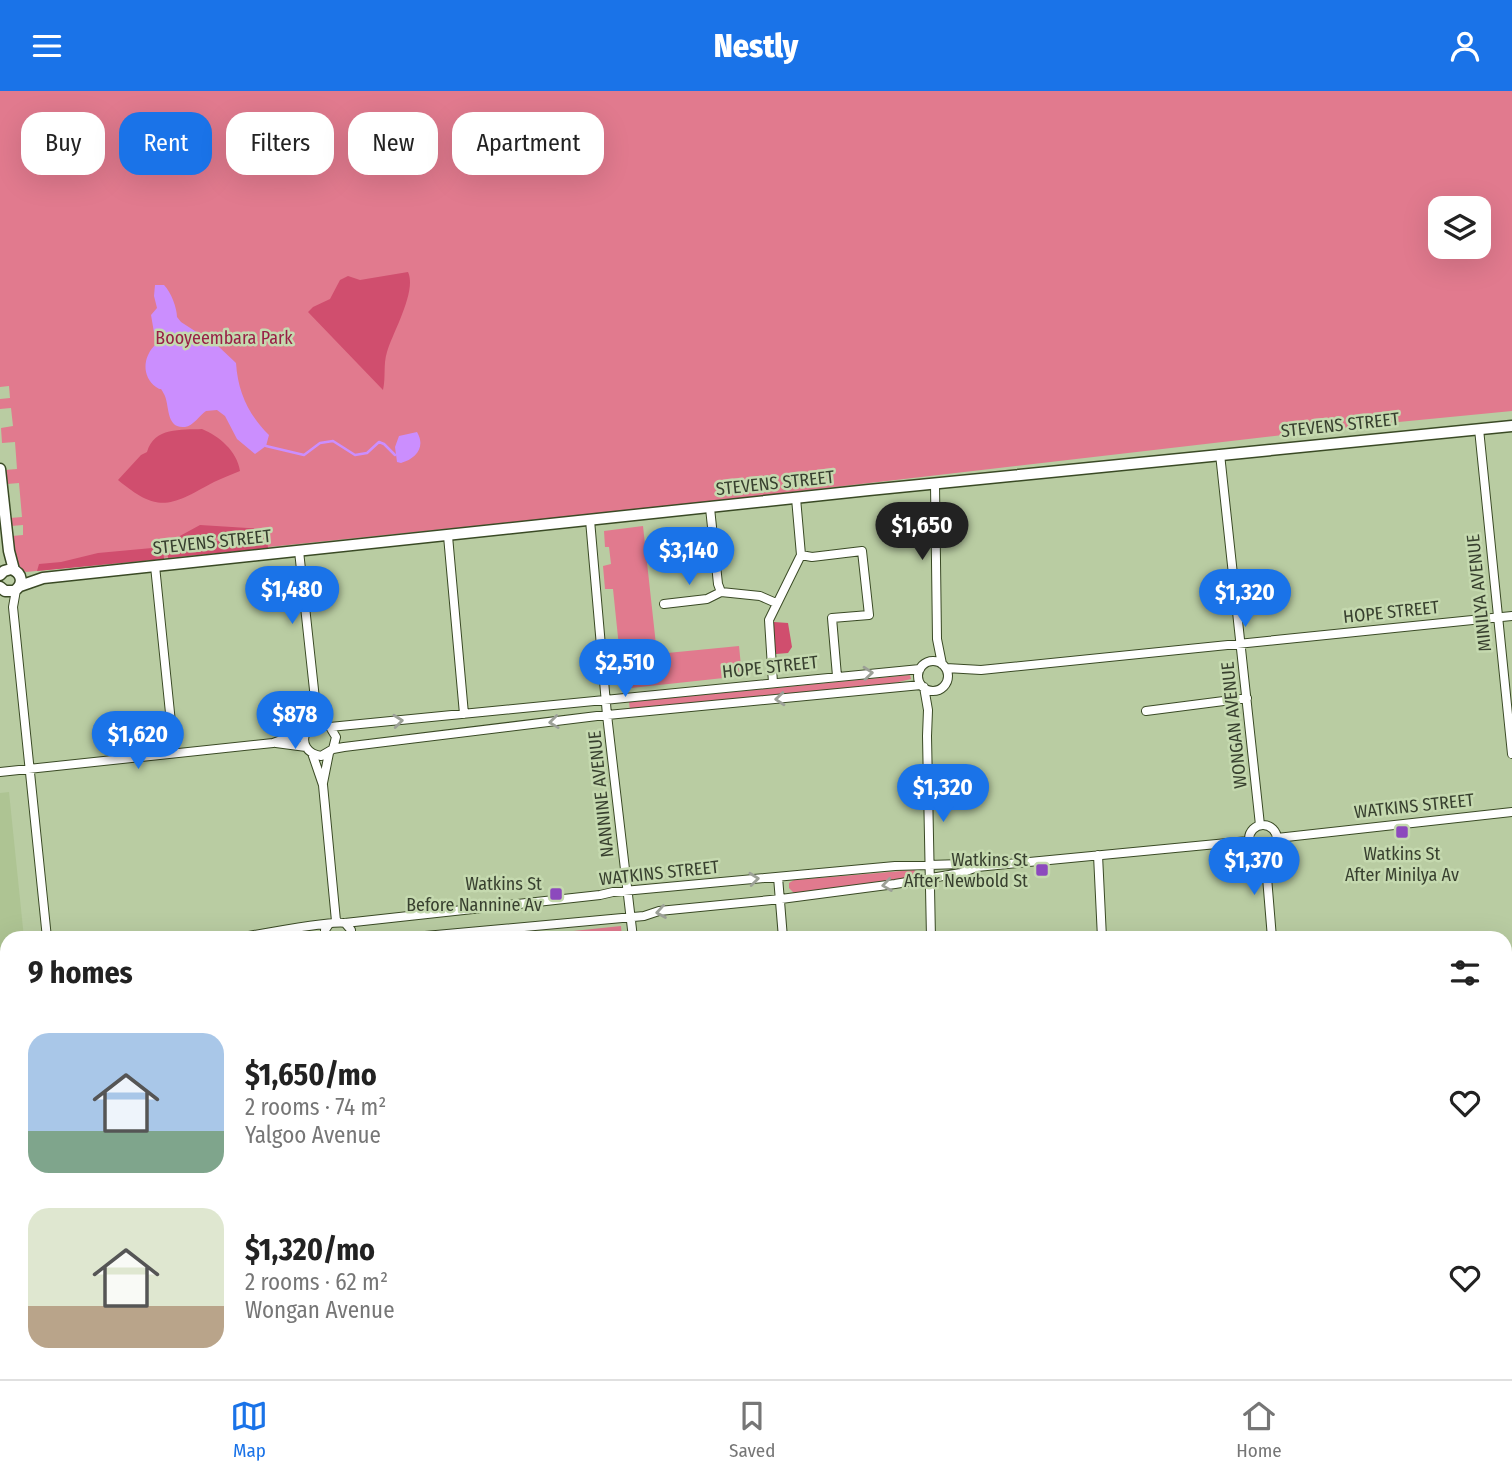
<!DOCTYPE html>
<meta charset="utf-8">
<style>
body{margin:0;font-family:"Fira Sans Condensed",sans-serif;background:#f2f2f2;color:#222;height:100vh;display:flex;flex-direction:column;font-size:26px;white-space:nowrap}
*{box-sizing:border-box;margin:0}
p{font-size:23px;color:#767676}
.icon{flex:none;width:38px;height:38px;fill:none;stroke:currentColor;stroke-width:2;stroke-linecap:round;stroke-linejoin:round}
.map{position:relative;flex:1;overflow:hidden}
.details{position:absolute;left:0px;top:840px;width:1512px;height:448px;display:flex;flex-direction:column;background:#fff;border-radius:21px 21px 0 0;box-shadow:0 7px 28px #0002}
.details>*{flex:none}
.top-card{position:absolute;left:21px;top:21px;width:700px;height:63px;display:flex;gap:14px}
.tools{position:absolute;left:1428px;top:105px;display:grid;gap:14px}
.tools a{display:grid;place-items:center;width:63px;height:63px;border-radius:14px;background:#fff;box-shadow:0 7px 28px #0002;font-size:35px}
.price{position:absolute;translate:-50% -60px;padding:0 16px;border-radius:24px;background:#1a73e8;color:#fff;font-size:23px;line-height:46px;filter:drop-shadow(0 2px 4px #0008)}
.price::after{content:'';position:absolute;left:50%;top:42px;width:21px;height:16px;margin-left:-10px;background:inherit;clip-path:polygon(0 0,100% 0,50% 100%)}
.price.current{background:#222;color:#fff}
ul{padding:0;list-style:none}
li{display:flex;align-items:center;gap:21px;height:175px;padding:0 28px}
li span{display:grid;place-items:center;flex:none;width:196px;height:140px;border-radius:21px;color:#555}
li>.icon{margin-inline-start:auto}
span .icon{width:84px;height:84px;fill:#fffc;stroke-width:1}
li b{font-size:30px}
h2{display:flex;justify-content:space-between;align-items:center;height:84px;padding:0 28px;font-size:30px}
.tag{padding:0 24px;border-radius:21px;background:#fff;box-shadow:0 7px 28px #0002;font-size:24px;line-height:63px}
.tag.current{background:#1a73e8;color:#fff}
header{display:flex;justify-content:space-between;align-items:center;height:91px;padding:0 28px;background:#1a73e8;color:#fff;font-size:32px;font-weight:800}
.tabs{display:flex;justify-content:space-around;align-items:center;height:98px;border-top:2px solid #e0e0e0;background:#fff;font-size:19px;color:#767676}
.tabs a{display:grid;justify-items:center;gap:4px}
.tabs .current{color:#1a73e8}
.map>svg:first-child{display:block}
.built{fill:#aec493}
.green{fill:#e17a8e;fill-rule:evenodd}
.forest{fill:#d04e6e}
.water{fill:#cb8efe}
.lines{fill:none;stroke-linecap:round;stroke-linejoin:round}
.stream{stroke:#cb8efe;stroke-width:2.5}
.street-casing{stroke:#3a4a25;stroke-width:10}
.secondary-casing{stroke:#3a4a25;stroke-width:13}
.street{stroke:#fff;stroke-width:8}
.secondary{stroke:#fff;stroke-width:10}
.oneway{stroke:#9ca097}
.poi-dot{fill:#8c49bd;stroke:#c5d9af;stroke-width:2.5}
.labels{text-anchor:middle;dominant-baseline:central;stroke-width:5;stroke-linejoin:round;paint-order:stroke}
.park-label{font-size:18px;fill:#981f45;stroke:#c5d9af}
.street-label{font-size:18px;fill:#38402f;stroke:#c5d9af}
.poi-label{font-size:18px;fill:#38402f;stroke:#c5d9af;text-anchor:end}
</style>
<header><svg class="icon" aria-label="menu" viewBox="0 0 24 24"><path d="M4 6h16M4 12h16M4 18h16"/></svg>Nestly<svg class="icon" aria-label="person" viewBox="0 0 24 24"><circle cx="12" cy="8" r="4"/><path d="M4 21q1-7 8-7t8 7"/></svg></header>
<div class="map">
<svg width="1512" height="1288" viewBox="0 0 1512 1288">
<rect width="100%" height="100%" fill="#b9cca2"/>
<path class="built" d="M9 701 24 847H7V875L0 876V702Z"/>
<path class="green" d="M0 0H1512V320L1378 333 698 412 26 481C12 475 13 459 12 445L23 444V434L11 435 10 427 22 426 19 392 7 393 5 379 17 378 15 351 2 352 1 337 13 335 11 317 0 318V308L10 307 9 295 0 296ZM1440 117H1479V156H1440Z
M643 435 657 563 739 555 742 585 622 598 614 590 611 557 619 556 613 498H605L603 475 611 473 609 456H605L604 440Z
M910 584 911 588 873 597 630 620 629 611Z
M914 779 917 782 915 786 795 803 789 797V792L794 789Z
M621 835 622 847H555L554 842Z"/>
<path class="forest" d="M408 181C417 200 393 241 387 261 383 274 386 286 383 299L308 221 313 216 330 208 340 189 348 185 360 189Z
M202 338C219 345 237 360 240 380 231 384 222 387 214 391 170 415 159 423 118 389L141 364 147 361C154 336 181 339 202 338Z
M200 434 266 438V441L167 452Z
M267 445 268 457 168 467 167 455Z
M163 456 164 468 37 480 39 473 61 471 98 462Z
M774 531 788 532 792 556 788 562 776 563 774 560Z"/>
<path class="water" d="M155 194H164C171 201 177 217 177 226L181 231 218 255 236 272C238 301 248 323 269 344L266 355 255 363 237 348 225 325 217 319 206 320C200 324 193 335 185 336 165 338 170 313 164 303 159 294 163 301 156 296 141 285 143 265 156 253L151 224 157 217 154 205Z
M417 341C426 356 416 368 401 372L397 371 395 356 399 345Z"/>
<g class="lines">
<path class="stream" d="M266 355 304 364 320 352 333 350 355 364 367 362 379 351 384 353 395 364"/>
<defs>
<path id="street" d="M1479 338 1512 663
M1220 363 1260 734
M935 393 937 548 942 573
M710 417 718 493 721 501 760 505 776 512
M590 429 607 624 633 847
M448 445 464 623
M299 460 315 608 309 637
M801 464 812 466 862 460 869 524 832 527 837 585
M155 475 174 661
M16 499 13 516 47 847
M664 513 707 508 721 501
M918 585a15 15 0 1 1 30 0a15 15 0 1 1-30 0Z
M946 577 981 579 1512 525
M773 592 769 529 801 464 796 407
M924 596 928 619 927 645 931 847
M316 611 325 633
M1146 620 1247 607
M330 636 920 578
M276 652 306 656
M333 658 336 646 330 636C304 624 292 660 321 665L333 658 344 656 597 625 921 594
M312 662 323 694 336 830
M0 681 273 652 306 640
M323 692 329 662
M1249 748a14 14 0 1 1 28 0a14 14 0 1 1-28 0Z
M1277 747 1512 721
M1265 762 1272 847
M1098 764 1102 847
M778 786 783 847
M345 832 351 839V847
M238 847C254 844 336 829 345 832L600 804 613 801 895 775 962 773 975 775
M325 847V839L329 833
M403 847 644 825 659 820 781 808 895 793 961 782 977 776 1248 750
M0 889 7 887
M0 910 7 909
M1505 978 1512 977
M0 1134 7 1133
M1505 1144 1512 1143
M382 1281 383 1288
M679 1281 680 1288
M963 1281 964 1288
M1055 1281 1056 1288
M1194 1281 1195 1288
M120 1288 190 1281"/>
<path id="secondary" d="M0 378 9 460 14 479
M0 484 4 480 11 478C23 482 24 494 14 500H5L0 496
M20 495 43 487 155 475 869 399 1512 335"/>
</defs>
<use href="#street" class="street-casing"/>
<use href="#secondary" class="secondary-casing"/>
<use href="#street" class="street"/>
<use href="#secondary" class="secondary"/>
</g>
<defs><path id="oneway-chevron" d="M-2-3.5L2.5 0L-2 3.5" fill="none" stroke-width="1.6" stroke-linecap="round" stroke-linejoin="round" transform="scale(1.75)"/></defs>
<g class="oneway">
<use href="#oneway-chevron" transform="translate(868 582) rotate(-5)"/>
<use href="#oneway-chevron" transform="translate(780 608) rotate(175)"/>
<use href="#oneway-chevron" transform="translate(398 630) rotate(-6)"/>
<use href="#oneway-chevron" transform="translate(554 631) rotate(173)"/>
<use href="#oneway-chevron" transform="translate(754 788) rotate(-6)"/>
<use href="#oneway-chevron" transform="translate(887 794) rotate(172)"/>
<use href="#oneway-chevron" transform="translate(661 821) rotate(171)"/>
</g>
<g class="poi-dot">
<rect x="1395" y="734" width="14" height="14" rx="3.5"/>
<rect x="1035" y="772" width="14" height="14" rx="3.5"/>
<rect x="549" y="796" width="14" height="14" rx="3.5"/>
</g>
<g class="labels">
<g class="park-label">
<text x="224" y="247">Booyeembara Park</text>
</g>
<g class="street-label">
<text transform="translate(1340 334) rotate(-6)">STEVENS STREET</text>
<text transform="translate(775 392) rotate(-6)">STEVENS STREET</text>
<text transform="translate(212 451) rotate(-6)">STEVENS STREET</text>
<text transform="translate(1479 502) rotate(-96)">MINILYA AVENUE</text>
<text transform="translate(1391 521) rotate(-6)">HOPE STREET</text>
<text transform="translate(770 576) rotate(-6)">HOPE STREET</text>
<text transform="translate(1234 634) rotate(-96)">WONGAN AVENUE</text>
<text transform="translate(601 703) rotate(-96)">NANNINE AVENUE</text>
<text transform="translate(1414 715) rotate(-6)">WATKINS STREET</text>
<text transform="translate(659 782) rotate(-6)">WATKINS STREET</text>
</g>
<g class="poi-label">
<text x="1402" y="763" text-anchor="middle">Watkins St<tspan x="1402" dy="21">After Minilya Av</tspan></text>
<text x="1028" y="769">Watkins St<tspan x="1028" dy="21">After Newbold St</tspan></text>
<text x="542" y="793">Watkins St<tspan x="542" dy="21">Before Nannine Av</tspan></text>
</g>
</g>
</svg>
<div class="tools">
<a><svg class="icon" aria-label="layers" viewBox="0 0 24 24"><path d="M12 4l9 5-9 5-9-5zM3 14l9 5 9-5"/></svg></a>
</div>
<b class="price current" style="left:922px;top:471px">$1,650</b>
<b class="price" style="left:689px;top:496px">$3,140</b>
<b class="price" style="left:292px;top:535px">$1,480</b>
<b class="price" style="left:1245px;top:538px">$1,320</b>
<b class="price" style="left:625px;top:608px">$2,510</b>
<b class="price" style="left:295px;top:660px">$878</b>
<b class="price" style="left:138px;top:680px">$1,620</b>
<b class="price" style="left:943px;top:733px">$1,320</b>
<b class="price" style="left:1254px;top:806px">$1,370</b>
<div class="top-card">
<a class="tag">Buy</a>
<a class="tag current">Rent</a>
<a class="tag">Filters</a>
<a class="tag">New</a>
<a class="tag">Apartment</a>
</div>
<section class="details">
<h2>9 homes<svg class="icon" aria-label="filters" viewBox="0 0 24 24"><path d="M4 7h16M4 17h16"/><circle cx="9" cy="7" r="2"/><circle cx="15" cy="17" r="2"/></svg></h2>
<ul>
<li><span style="background:linear-gradient(#a9c7e8 70%,#7fa58c 0)"><svg class="icon" aria-label="home" viewBox="0 0 24 24"><path d="M3 11l9-7 9 7M6 9v11h12V9"/></svg></span><div><b>$1,650/mo</b><p>2 rooms · 74 m²</p><p>Yalgoo Avenue</p></div><svg class="icon" aria-label="heart" viewBox="0 0 24 24"><path d="M12 20l-8-8c-3-5 5-10 8-4 3-6 11-1 8 4z"/></svg></li>
<li><span style="background:linear-gradient(#dfe7d0 70%,#b9a48a 0)"><svg class="icon" aria-label="home" viewBox="0 0 24 24"><path d="M3 11l9-7 9 7M6 9v11h12V9"/></svg></span><div><b>$1,320/mo</b><p>2 rooms · 62 m²</p><p>Wongan Avenue</p></div><svg class="icon" aria-label="heart" viewBox="0 0 24 24"><path d="M12 20l-8-8c-3-5 5-10 8-4 3-6 11-1 8 4z"/></svg></li>
</ul>
</section>
</div>
<nav class="tabs">
<a class="current"><svg class="icon" aria-label="map" viewBox="0 0 24 24"><path d="M3 6l6-2 6 2 6-2v14l-6 2-6-2-6 2zM9 4v14M15 6v14"/></svg>Map</a>
<a><svg class="icon" aria-label="saved" viewBox="0 0 24 24"><path d="M7 4h10v16l-5-4-5 4z"/></svg>Saved</a>
<a><svg class="icon" aria-label="home" viewBox="0 0 24 24"><path d="M3 11l9-7 9 7M6 9v11h12V9"/></svg>Home</a>
</nav>
